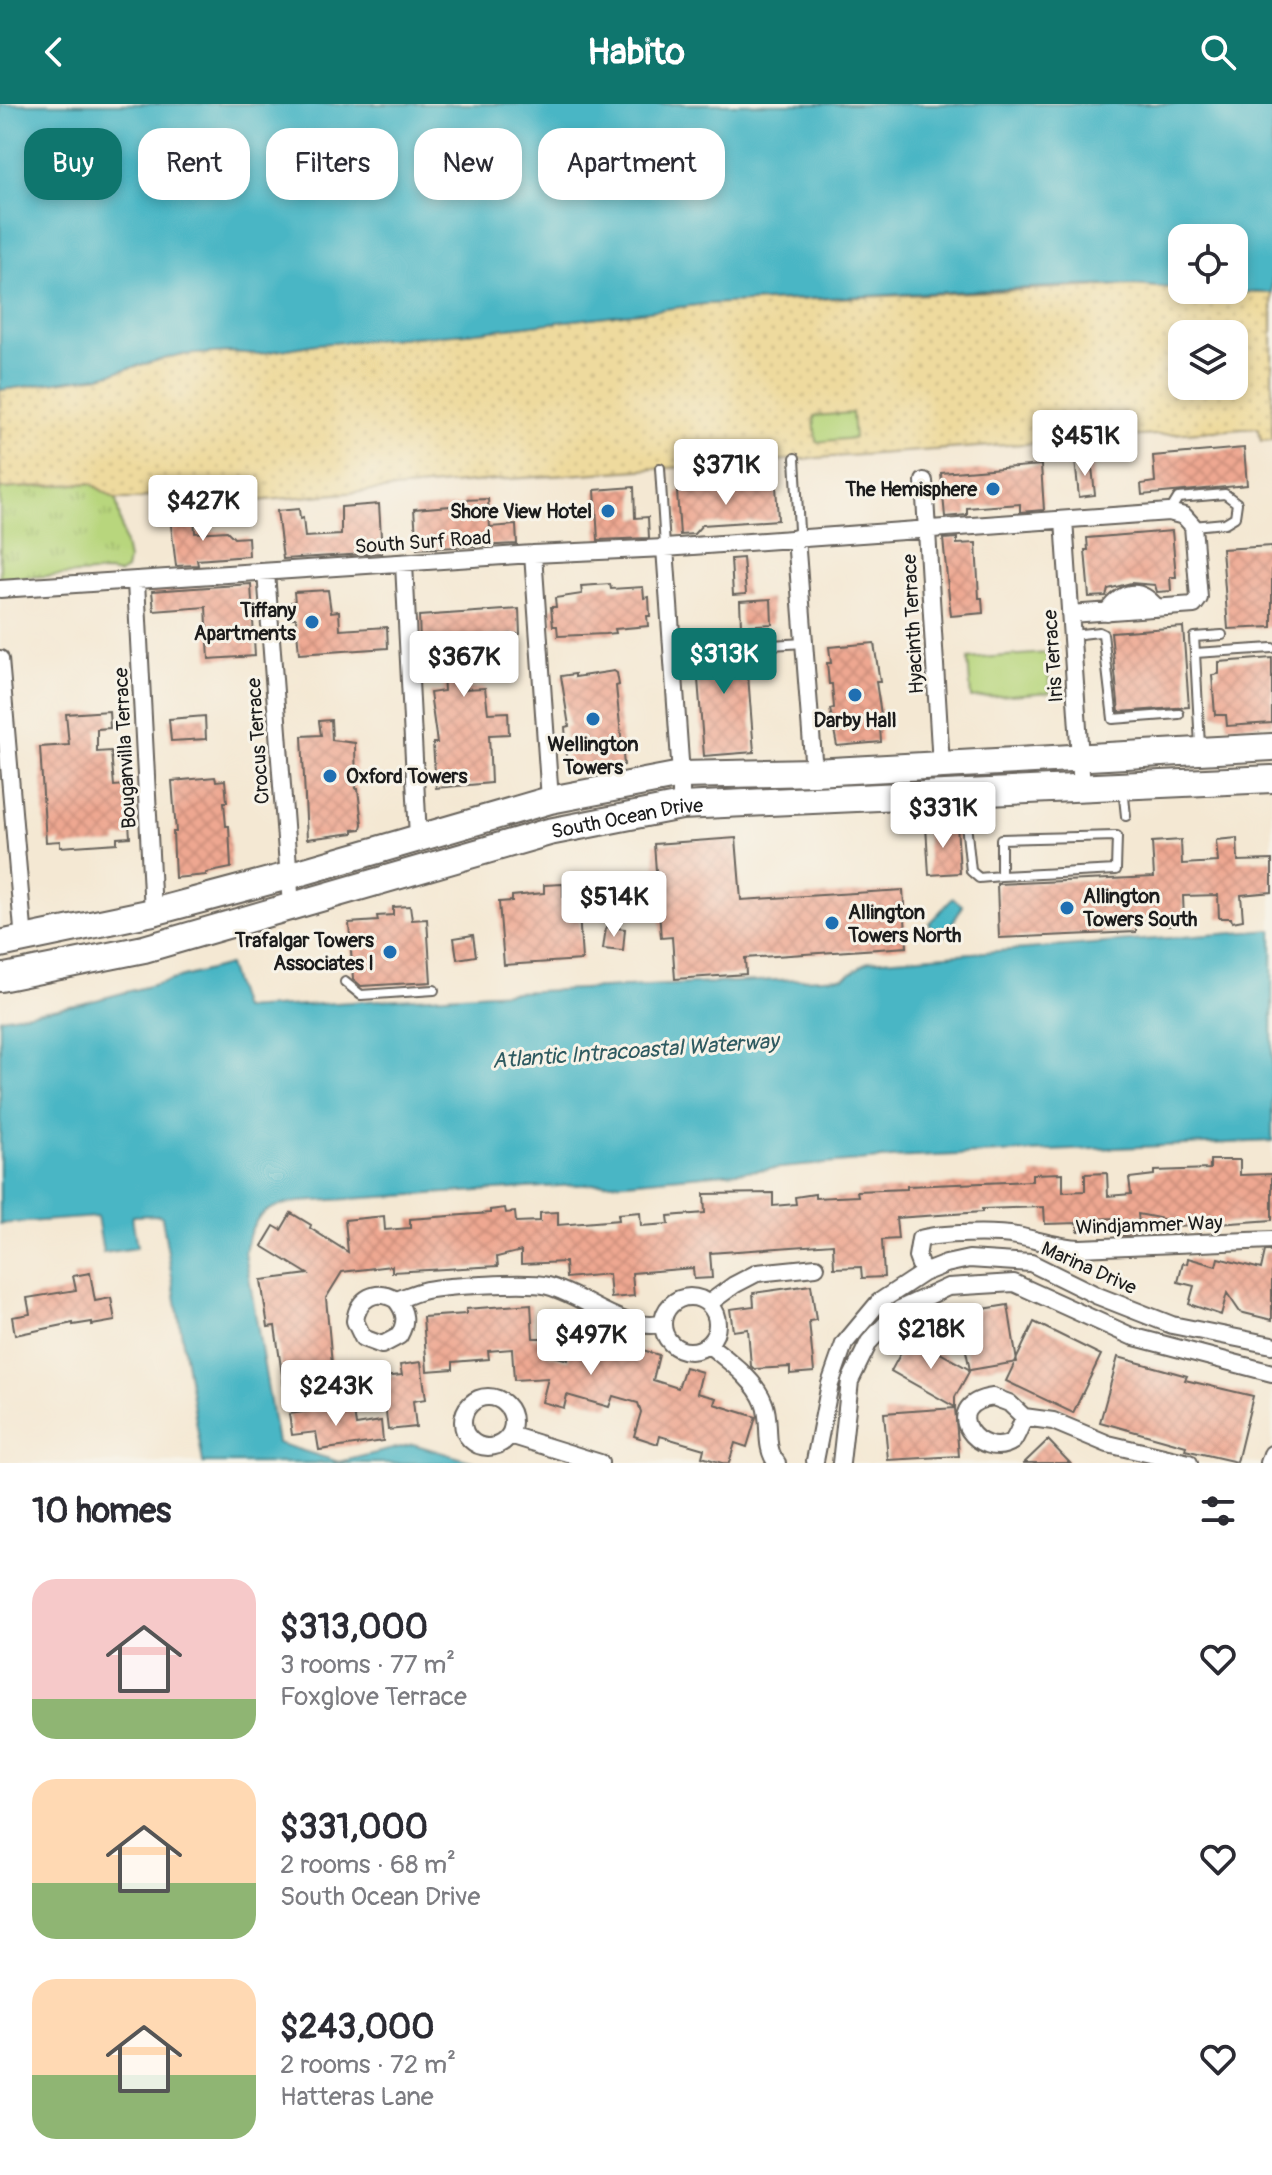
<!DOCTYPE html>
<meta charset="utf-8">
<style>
body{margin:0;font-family:Pangolin,sans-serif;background:#f2f2f3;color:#2b2b33;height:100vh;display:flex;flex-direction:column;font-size:30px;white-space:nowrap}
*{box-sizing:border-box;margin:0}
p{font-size:26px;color:#7c7c81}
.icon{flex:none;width:44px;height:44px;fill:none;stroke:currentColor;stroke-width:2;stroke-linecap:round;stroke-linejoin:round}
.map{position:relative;height:1359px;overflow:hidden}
.details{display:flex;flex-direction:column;background:#fff;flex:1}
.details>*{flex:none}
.top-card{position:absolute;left:24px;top:24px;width:800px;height:72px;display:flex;gap:16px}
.tools{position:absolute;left:1168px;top:120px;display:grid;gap:16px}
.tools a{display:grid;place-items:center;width:80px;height:80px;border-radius:16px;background:#fff;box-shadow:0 4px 12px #0003;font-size:40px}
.price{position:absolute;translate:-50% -68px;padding:0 18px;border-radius:8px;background:#fff;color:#222;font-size:26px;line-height:52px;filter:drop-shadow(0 2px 4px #0008)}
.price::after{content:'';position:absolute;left:50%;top:48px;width:24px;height:18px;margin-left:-12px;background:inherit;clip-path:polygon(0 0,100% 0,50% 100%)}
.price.current{background:#0f766e;color:#fff}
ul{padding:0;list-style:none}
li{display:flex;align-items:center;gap:24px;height:200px;padding:0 32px}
li span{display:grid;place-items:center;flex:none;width:224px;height:160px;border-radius:24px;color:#555}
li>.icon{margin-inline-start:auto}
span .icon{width:96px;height:96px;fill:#fffc;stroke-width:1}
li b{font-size:34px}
h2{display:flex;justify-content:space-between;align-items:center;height:96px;padding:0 32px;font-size:34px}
.tag{padding:0 28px;border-radius:24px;background:#fff;box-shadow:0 4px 12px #0003;font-size:28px;line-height:72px}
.tag.current{background:#0f766e;color:#fff}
header{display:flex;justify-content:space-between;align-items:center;height:104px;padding:0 32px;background:#0f766e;color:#fff;font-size:36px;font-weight:800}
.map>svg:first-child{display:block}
.grass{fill:url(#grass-tufts);stroke:#6a794c;stroke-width:2}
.sand{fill:url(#sand-dots);stroke:#857b5d;stroke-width:2;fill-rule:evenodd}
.park{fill:#b8d67d;stroke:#6a794c;stroke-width:2}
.water{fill:#4ab6c5;stroke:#336970;stroke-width:2}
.building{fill:url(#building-cross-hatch)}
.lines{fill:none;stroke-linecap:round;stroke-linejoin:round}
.service-casing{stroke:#68635c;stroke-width:12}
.minor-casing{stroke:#68635c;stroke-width:20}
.primary-casing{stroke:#68635c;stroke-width:30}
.service{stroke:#fff;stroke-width:8}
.minor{stroke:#fff;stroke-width:16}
.primary{stroke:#fff;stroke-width:26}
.poi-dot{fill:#1f6fb2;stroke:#f7f3e8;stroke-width:3}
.labels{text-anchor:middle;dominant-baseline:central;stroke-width:6;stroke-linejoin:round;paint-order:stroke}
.poi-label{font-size:20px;font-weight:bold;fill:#1c1c1c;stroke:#f7f3e8;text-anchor:end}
.street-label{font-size:20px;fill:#1c1c1c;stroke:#f7f3e8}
.water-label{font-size:22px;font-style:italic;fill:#2e5a60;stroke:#f7f3e8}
</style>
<header><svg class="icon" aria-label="back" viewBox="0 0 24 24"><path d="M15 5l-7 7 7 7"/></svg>Habito<svg class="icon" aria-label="search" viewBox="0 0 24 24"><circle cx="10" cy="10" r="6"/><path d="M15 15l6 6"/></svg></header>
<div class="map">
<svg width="1272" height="1359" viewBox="0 0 1272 1359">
<defs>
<pattern id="grass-tufts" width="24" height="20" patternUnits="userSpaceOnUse" patternTransform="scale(2)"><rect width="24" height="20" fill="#b8d67d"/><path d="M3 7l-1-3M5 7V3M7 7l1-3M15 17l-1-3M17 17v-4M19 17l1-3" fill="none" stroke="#9eb76b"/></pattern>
<pattern id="sand-dots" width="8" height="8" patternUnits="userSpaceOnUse" patternTransform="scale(2)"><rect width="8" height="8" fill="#eeda9e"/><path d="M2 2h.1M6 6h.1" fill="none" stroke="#ccba88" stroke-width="1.8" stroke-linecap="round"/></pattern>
<pattern id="building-cross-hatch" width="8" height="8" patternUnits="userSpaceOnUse" patternTransform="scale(2)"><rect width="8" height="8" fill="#eea791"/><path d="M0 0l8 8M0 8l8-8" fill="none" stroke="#cc8f7c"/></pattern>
</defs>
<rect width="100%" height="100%" fill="#f7f3e8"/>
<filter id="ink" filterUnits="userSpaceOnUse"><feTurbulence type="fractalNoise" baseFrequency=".0125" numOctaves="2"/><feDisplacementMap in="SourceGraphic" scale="16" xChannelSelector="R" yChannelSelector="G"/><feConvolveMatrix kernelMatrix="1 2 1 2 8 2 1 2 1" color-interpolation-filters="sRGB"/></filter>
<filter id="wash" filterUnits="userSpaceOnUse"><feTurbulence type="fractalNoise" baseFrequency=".006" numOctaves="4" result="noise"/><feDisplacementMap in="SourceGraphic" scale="32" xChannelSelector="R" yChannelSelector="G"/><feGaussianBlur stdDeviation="1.8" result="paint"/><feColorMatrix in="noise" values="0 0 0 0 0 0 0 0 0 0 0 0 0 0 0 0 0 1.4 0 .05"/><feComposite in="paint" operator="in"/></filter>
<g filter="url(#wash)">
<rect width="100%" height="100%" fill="#f4e8d3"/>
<path class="grass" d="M90 379 116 395 128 456 126 466 119 470 109 468 0 475V385Z"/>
<path class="sand" d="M1134 181 1206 188 1272 189V336L1261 337 1258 324 508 375 231 399 209 398 200 389H162L138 395H116L90 379 0 385V286L100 272 178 251 231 248 258 250 316 240 467 229 705 200ZM1182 230H1234V282H1182Z"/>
<path class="park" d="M852 309 854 334 816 338 814 312Z
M1047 549 1050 588 971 594 968 555Z"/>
<path class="water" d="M0 0H1272V189L1188 186H1234V134H1182V185L1134 181 1073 182 705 200 467 229 316 240 258 250 231 248 178 251 100 272 0 286Z
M953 794 963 802 944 832 934 830 929 819Z
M1272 826V1037L891 1054 626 1078 299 1098C263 1102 251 1113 245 1149L277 1339 339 1358 413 1340 477 1359H203L162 1113 159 1111 132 1112 137 1144 103 1149 97 1113 0 1120V914L81 900 228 861 242 905 492 889 844 873 869 857Z"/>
<g id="blocks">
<path class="building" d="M1244 344 1247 381 1142 391 1141 380 1155 378 1153 352Z
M1091 354 1095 391 1079 393 1075 356Z
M1041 361 1044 406 1020 408V400L967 404V411L945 413 941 369Z
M776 381 778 416 702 421 694 430 680 431 677 388Z
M634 383 635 414 648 413 649 434 598 436 595 386Z
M488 395 490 423 516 421 517 440 417 445 414 405 463 401V396Z
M379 400 382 449 283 455 277 407 299 405 300 415 303 414 305 433 341 431V403Z
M194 411 195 429 227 427 234 434 248 433 249 452 197 456 198 461 176 462 170 413Z
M1172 427 1176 473H1170L1171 487 1157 488 1155 481 1131 479 1108 485 1106 492 1089 493 1085 446H1088L1087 434Z
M957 434V440L976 439 979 494H982L983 509 951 512 943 435Z
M1272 442V523L1228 525 1222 445Z
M743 454 746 490 733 491 731 455Z
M251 480 255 552 209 555 206 503 154 507 152 487Z
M610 480 611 485 643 483 644 494 649 493 650 512H647L648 522 615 525 616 529 605 530 558 532 557 522H553L551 503H556L555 494 582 490 581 482Z
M328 486 331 508 339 507 340 526 387 523 388 544 299 550 296 514H292L291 498H295L294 488Z
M771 495 772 520 741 522 740 497Z
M519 505 520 530 459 534 463 585 485 584 488 609 508 608 509 630 489 631 491 679 436 684 433 639H437L430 589 444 587 441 536 420 537 419 512Z
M1183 523 1189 603 1119 608 1111 528Z
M745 533 754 648 704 652 695 537Z
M874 539 880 578H876L883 623H880L881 638 837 642 830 605 834 604 832 580H829L827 559H831L829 543Z
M1272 554V619L1227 622 1226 611H1215L1212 571 1219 570V558Z
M614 567 617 569 619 581 616 582 624 661 568 667 565 623 569 622 561 572 575 570V573Z
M109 607 110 624 97 625V648L111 647 114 682 126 681 130 733 117 734V739L60 743V737L46 738 40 643 69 641 66 610Z
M205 612 206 635 171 637 169 615Z
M331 616 332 636 355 639 356 685H358L362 720 361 725 353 726V729L307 735 302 632 321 631 319 617Z
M215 673 216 677 225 676 227 698H224L226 722H229L231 764 206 769V771L175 774 173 728H176L172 677Z
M957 720 960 769 929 771 926 722Z
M736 734 741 796 903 786 907 843 745 854 746 870 675 875 672 833 661 834 654 740Z
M1237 734 1238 757 1272 756V788L1241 791 1243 816 1232 818 1231 814H1219L1218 791 1183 792 1184 815H1181L1180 820 1168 821V816L1136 818V828L999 834 997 780 1154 773 1152 738 1181 736 1182 760 1218 758 1216 736Z
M563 780V793L578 792 582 856 504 861 499 798 512 797V792L544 789V781Z
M410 802 412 816 427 815 431 878 361 882 353 875 349 819 378 817 377 812 393 811V803Z
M606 823 625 825 623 847 603 845Z
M473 831 476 852 457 855 454 834Z
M1210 1056H1240V1071L1272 1070V1116L1164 1124V1115L1138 1110 1140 1130 1123 1131 1122 1118 1116 1119V1114L1092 1115 1093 1127H1078V1119L1045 1120 1044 1103 982 1105V1108L896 1114 898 1135 882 1136 884 1173 862 1174 861 1163 834 1164 833 1140 710 1149 712 1174 694 1175 693 1164 632 1169 634 1192 611 1194 609 1170 566 1174 565 1158 521 1160V1147L497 1153 498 1162 392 1168V1162L342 1168 326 1194 332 1260H336L340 1281 285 1291 275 1222 268 1223 261 1176 308 1170 262 1142 274 1122 281 1126 291 1109 311 1121 310 1124 348 1148 345 1116 384 1112 385 1126 410 1124V1115L490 1109V1106L505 1104 506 1109 515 1108 516 1118 540 1117V1109L558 1108V1121L619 1116 618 1110 640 1108 641 1122 669 1120 668 1112 705 1109 704 1090 773 1089V1102L796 1100 795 1093 815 1090V1094L858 1092 857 1087 907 1085V1082L1032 1077V1070L1063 1069V1088L1085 1087V1070L1107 1069 1108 1092 1131 1090 1129 1074 1154 1071V1067L1210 1065Z
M1265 1147H1272V1216L1240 1208 1227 1189 1221 1211 1189 1200 1194 1182 1178 1178 1183 1159 1187 1160 1188 1154 1216 1162 1218 1154 1261 1165Z
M90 1169 95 1197 111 1194 115 1217 92 1221V1218L73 1221V1219L15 1231 12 1213 30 1210 27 1194 76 1186 73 1172Z
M811 1181 816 1216 809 1217 814 1268 790 1270V1263L754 1265 751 1262 748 1225 733 1227 730 1205 754 1202 753 1189Z
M531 1200 533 1234H542L543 1249 568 1256 577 1219 599 1225 596 1239 642 1252 643 1246 659 1251 653 1276 678 1284 685 1263 702 1268 697 1289 716 1294 714 1300 756 1313 747 1343 735 1339 729 1359H722L702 1353 704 1345 660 1332 658 1340 634 1332 641 1308 638 1299 613 1292 609 1303 567 1291 564 1304 542 1298 548 1274 514 1276 512 1245 488 1247 489 1255 453 1258V1265L427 1267 423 1213 466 1210V1205Z
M1008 1201 1017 1258 970 1266 958 1209Z
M1034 1218 1101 1251 1073 1309 1006 1277Z
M910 1232 970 1266 955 1293V1303L891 1267Z
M1118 1253 1187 1272 1185 1276 1253 1292 1237 1358 1185 1346 1186 1342 1100 1318Z
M421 1258 426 1295 413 1297 416 1323 388 1326 382 1273 402 1271 400 1261Z
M353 1301 356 1321 381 1317 383 1337 319 1346 316 1328 292 1331 289 1310Z
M955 1304 959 1352 888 1356 884 1309Z
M1048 1336 1070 1359H1024Z"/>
</g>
</g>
<g filter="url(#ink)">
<use href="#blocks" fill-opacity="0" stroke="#68635c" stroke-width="2"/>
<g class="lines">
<defs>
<path id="service" d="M795 354 799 426 796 434
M660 364 665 443
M1170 407 1178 394 1225 390 1237 399 1235 413 1225 419 1193 422
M1072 531 1099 528 1103 530 1113 615 1179 610
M755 542 804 539
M1195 549 1194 533 1222 531
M1200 642 1195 549 1272 544
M1123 684 1126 712
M963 691 971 767 979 774 1001 772V735L1117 732 1116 766 1001 772
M345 878 361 891 434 886"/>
<path id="minor" d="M924 377 941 661
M1064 416 1082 684
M796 434 814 668
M665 444 681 671V702
M533 450 550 696
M404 460 418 733
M266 468 291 802
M136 478 153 808
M0 485 533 450 665 444 1169 408 1184 412 1193 422 1199 494 1194 501 1070 510
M1107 508C1122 487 1139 482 1157 504
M0 555 24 837
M923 1169 917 1153 920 1135C941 1129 994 1128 1017 1132 1038 1136 1057 1143 1080 1144L1272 1136
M663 1220a27 27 0 1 1 54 0a27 27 0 1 1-54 0Z
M396 1196C406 1208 407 1218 399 1232L382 1241 363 1234 355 1217C358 1194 376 1184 396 1196 406 1193 416 1188 426 1186 447 1182 529 1177 548 1182 588 1193 619 1227 662 1220
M708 1200 734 1181 757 1169 816 1163
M708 1240C727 1256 755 1275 764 1299 772 1318 763 1343 777 1359
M993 1293 1009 1299 1024 1313C1021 1321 1018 1330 1013 1337 981 1359 935 1301 993 1293Z
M463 1318a25 25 0 1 1 50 0a25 25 0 1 1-50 0Z
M1024 1313 1053 1317 1108 1340 1189 1359
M510 1331 600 1359
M815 1357 830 1280 844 1240 879 1198 923 1169 946 1160 969 1155 1031 1159 1098 1192 1172 1221 1272 1241
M841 1359 850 1277 869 1238 900 1205 948 1183 1014 1179 1131 1232 1272 1269
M1269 1359 1272 1350"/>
<g id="primary">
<path d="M0 840 153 808 288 772 550 696 681 671 814 668 1272 643"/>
<path id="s1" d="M0 874 144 845 549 728 681 702 1272 675"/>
</g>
</defs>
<use href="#service" class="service-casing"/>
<use href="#minor" class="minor-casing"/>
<use href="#primary" class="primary-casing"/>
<use href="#service" class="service"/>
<use href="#minor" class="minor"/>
<use href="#primary" class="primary"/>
</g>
</g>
<g class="poi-dot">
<circle cx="993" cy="385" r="8"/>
<circle cx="608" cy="407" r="8"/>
<circle cx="312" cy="518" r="8"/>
<circle cx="855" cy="591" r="8"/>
<circle cx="593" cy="615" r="8"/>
<circle cx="330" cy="672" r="8"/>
<circle cx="1067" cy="804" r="8"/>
<circle cx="832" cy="819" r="8"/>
<circle cx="390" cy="848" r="8"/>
</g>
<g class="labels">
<g class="poi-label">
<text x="977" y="385">The Hemisphere</text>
<text x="592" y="407">Shore View Hotel</text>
<text x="296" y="506">Tiffany<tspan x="296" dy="23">Apartments</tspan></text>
<text x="855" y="616" text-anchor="middle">Darby Hall</text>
<text x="593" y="640" text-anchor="middle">Wellington<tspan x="593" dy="23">Towers</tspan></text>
<text x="346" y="672" text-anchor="start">Oxford Towers</text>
<text x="1083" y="792" text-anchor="start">Allington<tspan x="1083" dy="23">Towers South</tspan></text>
<text x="848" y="808" text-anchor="start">Allington<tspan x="848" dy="23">Towers North</tspan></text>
<text x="374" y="836">Trafalgar Towers<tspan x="374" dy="23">Associates I</tspan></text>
</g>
<g class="street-label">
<text transform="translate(423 438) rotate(-4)">South Surf Road</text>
<text transform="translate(913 520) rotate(-93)">Hyacinth Terrace</text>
<text transform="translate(1053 552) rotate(-94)">Iris Terrace</text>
<text transform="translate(258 637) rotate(-94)">Crocus Terrace</text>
<text transform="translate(125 644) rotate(-93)">Bouganvilla Terrace</text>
<text stroke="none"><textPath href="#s1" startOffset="648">South Ocean Drive</textPath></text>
<text transform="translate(1149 1121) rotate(-2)">Windjammer Way</text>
<text transform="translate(1089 1164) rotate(24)">Marina Drive</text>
</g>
<g class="water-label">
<text transform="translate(635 947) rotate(-4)">Atlantic Intracoastal Waterway</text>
</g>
</g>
</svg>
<div class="tools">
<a><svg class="icon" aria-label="locate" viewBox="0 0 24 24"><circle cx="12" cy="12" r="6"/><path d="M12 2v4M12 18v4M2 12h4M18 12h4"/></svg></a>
<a><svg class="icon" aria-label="layers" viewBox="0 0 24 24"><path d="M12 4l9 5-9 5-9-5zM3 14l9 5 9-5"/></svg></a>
</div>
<b class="price" style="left:1085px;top:374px">$451K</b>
<b class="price" style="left:726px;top:403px">$371K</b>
<b class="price" style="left:203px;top:439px">$427K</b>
<b class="price current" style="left:724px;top:592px">$313K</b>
<b class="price" style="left:464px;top:595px">$367K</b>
<b class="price" style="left:943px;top:746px">$331K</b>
<b class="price" style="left:614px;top:835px">$514K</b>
<b class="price" style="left:931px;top:1267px">$218K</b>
<b class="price" style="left:591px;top:1273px">$497K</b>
<b class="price" style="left:336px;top:1324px">$243K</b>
<div class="top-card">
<a class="tag current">Buy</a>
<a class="tag">Rent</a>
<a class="tag">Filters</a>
<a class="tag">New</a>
<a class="tag">Apartment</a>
</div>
</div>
<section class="details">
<h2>10 homes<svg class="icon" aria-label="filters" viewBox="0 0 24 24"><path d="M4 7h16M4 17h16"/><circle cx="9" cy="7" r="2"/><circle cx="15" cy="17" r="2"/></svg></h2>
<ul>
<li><span style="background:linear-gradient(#f6c9c9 75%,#8fb573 0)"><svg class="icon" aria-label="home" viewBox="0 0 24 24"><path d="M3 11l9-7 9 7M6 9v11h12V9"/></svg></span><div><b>$313,000</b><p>3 rooms · 77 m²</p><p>Foxglove Terrace</p></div><svg class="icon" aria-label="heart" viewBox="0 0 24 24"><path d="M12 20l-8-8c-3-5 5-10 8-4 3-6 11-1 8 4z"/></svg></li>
<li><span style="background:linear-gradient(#ffd9b3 65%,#8fb573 0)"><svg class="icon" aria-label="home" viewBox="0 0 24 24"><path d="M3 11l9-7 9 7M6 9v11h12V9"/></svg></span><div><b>$331,000</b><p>2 rooms · 68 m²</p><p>South Ocean Drive</p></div><svg class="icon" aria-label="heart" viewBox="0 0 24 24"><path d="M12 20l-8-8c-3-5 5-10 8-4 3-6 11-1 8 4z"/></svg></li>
<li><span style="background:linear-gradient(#ffd9b3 60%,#8fb573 0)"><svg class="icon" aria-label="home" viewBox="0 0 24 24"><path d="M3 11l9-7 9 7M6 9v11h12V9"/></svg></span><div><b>$243,000</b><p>2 rooms · 72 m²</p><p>Hatteras Lane</p></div><svg class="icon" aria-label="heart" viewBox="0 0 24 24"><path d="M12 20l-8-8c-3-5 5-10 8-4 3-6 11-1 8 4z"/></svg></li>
</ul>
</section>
